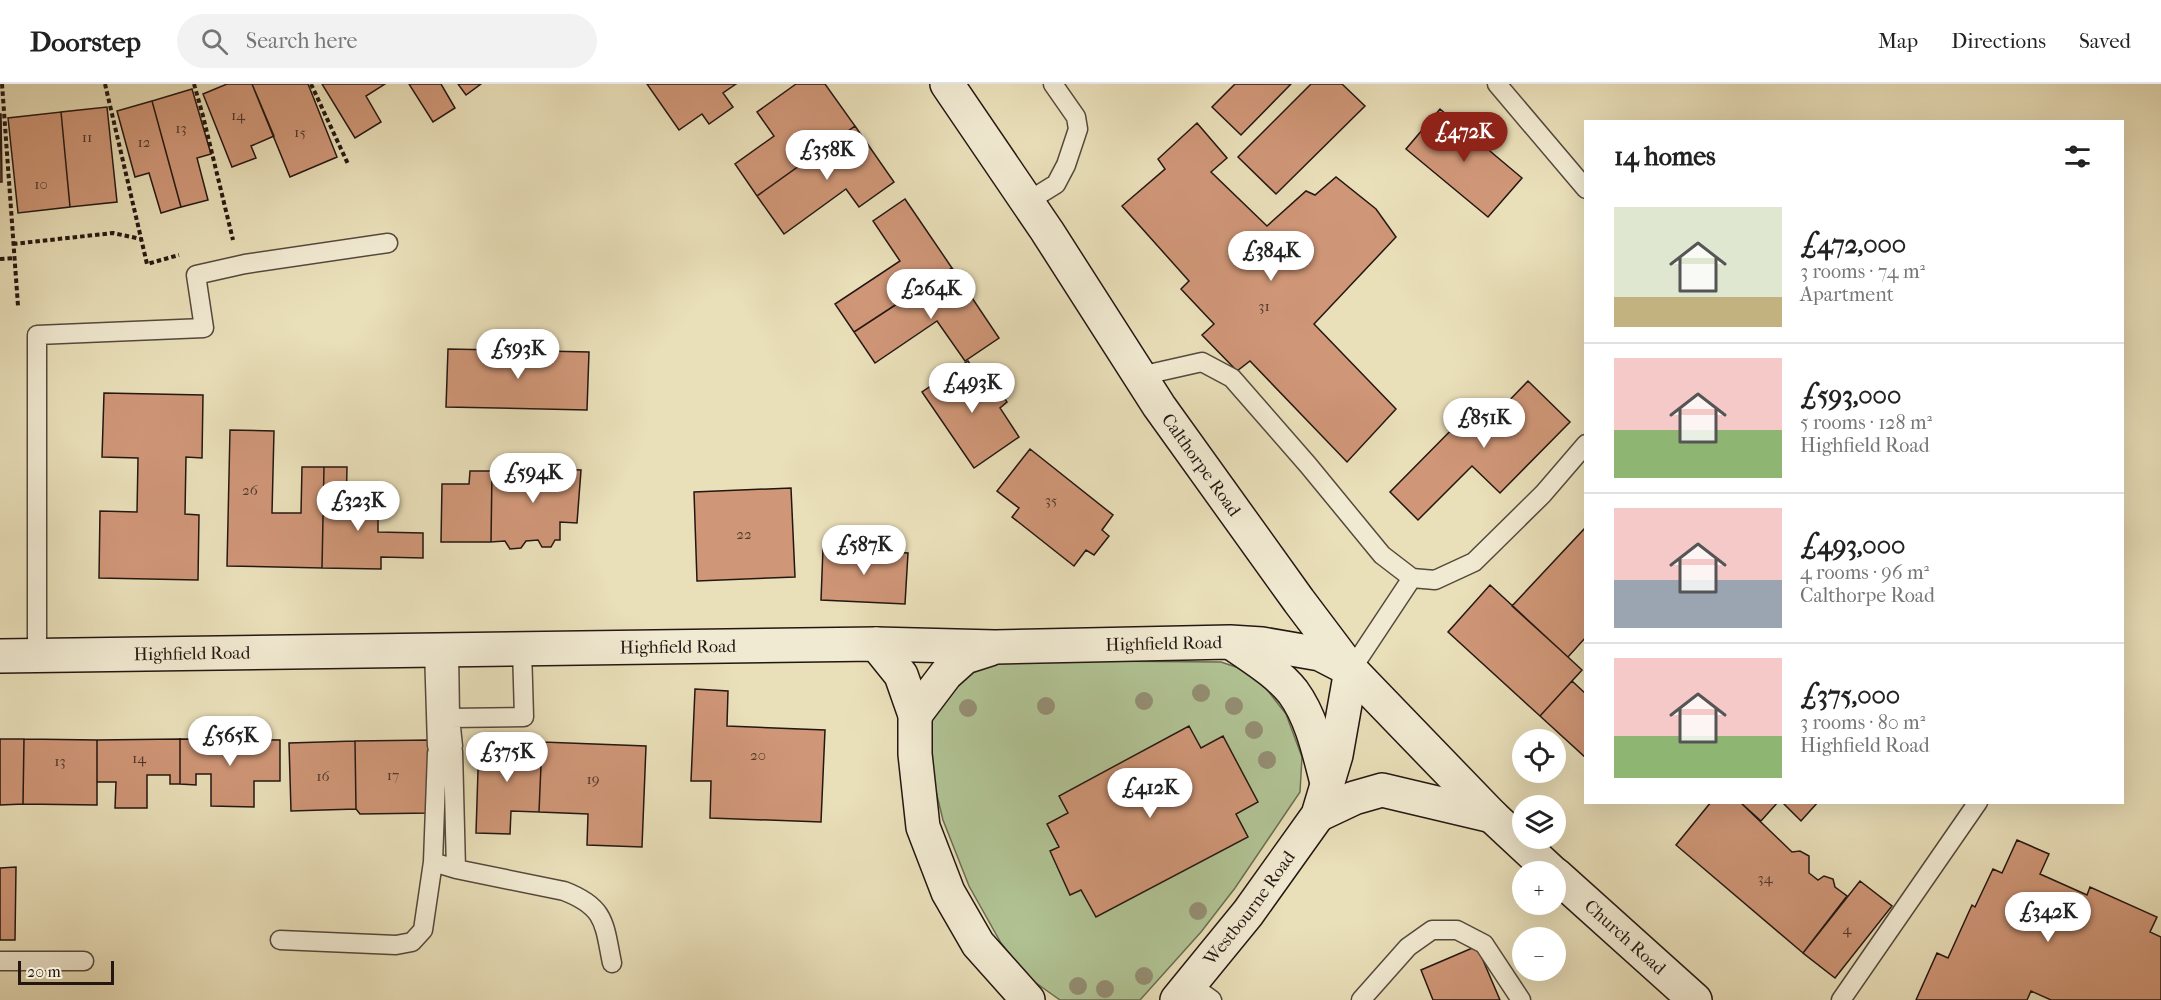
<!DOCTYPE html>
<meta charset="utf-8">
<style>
body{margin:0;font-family:"IM FELL French Canon",serif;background:#f2f2f2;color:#222;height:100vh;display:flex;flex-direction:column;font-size:22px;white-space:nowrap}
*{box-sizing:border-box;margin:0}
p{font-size:20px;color:#767676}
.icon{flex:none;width:33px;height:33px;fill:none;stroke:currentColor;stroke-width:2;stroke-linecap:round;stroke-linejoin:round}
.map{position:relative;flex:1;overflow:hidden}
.details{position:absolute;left:1584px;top:36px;width:540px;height:684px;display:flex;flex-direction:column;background:#fff;border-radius:0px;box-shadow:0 6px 24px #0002}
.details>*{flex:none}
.tools{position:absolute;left:1512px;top:645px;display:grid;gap:12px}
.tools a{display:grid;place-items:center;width:54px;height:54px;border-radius:50%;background:#fff;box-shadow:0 6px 24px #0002;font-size:30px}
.scale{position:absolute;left:18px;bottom:15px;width:96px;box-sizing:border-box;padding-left:6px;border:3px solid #241712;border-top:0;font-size:16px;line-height:21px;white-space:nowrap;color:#241712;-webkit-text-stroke:4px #f1ead2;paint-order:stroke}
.price{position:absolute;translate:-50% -51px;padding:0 14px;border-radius:21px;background:#fff;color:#222;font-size:20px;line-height:39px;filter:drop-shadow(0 2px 3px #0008)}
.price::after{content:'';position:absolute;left:50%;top:36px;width:18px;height:14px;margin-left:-9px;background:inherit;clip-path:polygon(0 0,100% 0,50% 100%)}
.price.selected{background:#8f2418;color:#fff}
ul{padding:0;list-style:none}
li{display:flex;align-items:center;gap:18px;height:150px;padding:0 30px}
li+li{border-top:2px solid #e0e0e0}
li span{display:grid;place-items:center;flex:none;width:168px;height:120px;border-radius:0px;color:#555}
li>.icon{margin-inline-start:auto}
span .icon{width:72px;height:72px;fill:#fffc;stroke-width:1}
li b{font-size:26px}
h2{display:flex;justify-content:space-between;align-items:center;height:72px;padding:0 30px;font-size:26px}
header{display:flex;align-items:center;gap:36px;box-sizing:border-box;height:84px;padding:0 30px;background:#fff;border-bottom:2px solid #e0e0e0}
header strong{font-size:28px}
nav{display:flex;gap:33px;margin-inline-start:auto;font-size:21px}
.search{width:420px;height:54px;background:#f2f2f2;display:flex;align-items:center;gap:15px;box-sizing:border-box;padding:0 21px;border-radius:33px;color:#767676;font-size:22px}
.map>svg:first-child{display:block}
.green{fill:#b1c394;stroke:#6a6d53;stroke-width:1.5}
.building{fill:#cf9677;stroke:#241712;stroke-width:1.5}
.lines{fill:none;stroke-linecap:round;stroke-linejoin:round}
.lane-casing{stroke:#55493c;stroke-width:21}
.secondary-casing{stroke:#241712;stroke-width:36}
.path{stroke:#241712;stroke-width:4;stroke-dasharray:4.5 3;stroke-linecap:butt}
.lane{stroke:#f1ead2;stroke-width:18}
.secondary{stroke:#f1ead2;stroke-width:33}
.tree{fill:#948e73}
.labels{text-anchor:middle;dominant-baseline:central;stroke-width:4.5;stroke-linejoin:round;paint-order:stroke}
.number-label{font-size:15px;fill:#4f372b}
.street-label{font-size:18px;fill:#241712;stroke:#f1ead2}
</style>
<header>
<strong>Doorstep</strong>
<div class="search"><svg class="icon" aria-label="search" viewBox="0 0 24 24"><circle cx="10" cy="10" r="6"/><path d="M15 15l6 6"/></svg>Search here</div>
<nav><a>Map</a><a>Directions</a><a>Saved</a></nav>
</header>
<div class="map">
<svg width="2161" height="916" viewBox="0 0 2161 916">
<rect width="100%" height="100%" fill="#e9dfb9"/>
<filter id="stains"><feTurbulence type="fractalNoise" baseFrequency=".00333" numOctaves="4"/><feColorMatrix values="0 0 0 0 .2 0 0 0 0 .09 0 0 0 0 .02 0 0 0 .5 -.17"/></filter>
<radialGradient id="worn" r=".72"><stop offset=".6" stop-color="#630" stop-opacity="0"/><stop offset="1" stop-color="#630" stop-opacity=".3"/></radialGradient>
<path class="green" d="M1092 577 1221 578 1254 589 1286 630 1302 673 1300 708 1235 804 1201 848 1140 916H1060L1029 894 1001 859 969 802 943 736 930 683 931 625 972 582 1009 578Z"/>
<path class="building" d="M227 0H252L274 52 251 62 256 74 232 83 203 10Z
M252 0H308L337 73 290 93Z
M322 0H385L366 12 381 38 355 54Z
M409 0H441L455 24 433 38Z
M458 0H481L466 11Z
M647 0H736L723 9 733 23 709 40 702 30 679 46Z
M796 0H825L855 42 757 112 735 80 774 52 757 28Z
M1235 0H1291L1241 51 1212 23Z
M1311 0H1342L1365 22 1276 110 1238 73Z
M192 5 211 70 197 74 208 116 181 123 152 17Z
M152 17 181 123 161 129 149 89 135 93 117 27Z
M107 23 117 118 70 123 61 28Z
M1440 25 1522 94 1488 133 1406 65Z
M61 28 70 123 18 129 8 34Z
M0 30H1L2 98H0Z
M1197 39 1227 74 1211 88 1267 142 1306 107 1315 111 1336 93 1376 125 1396 153 1314 240 1396 325 1347 378 1250 277 1237 287 1202 251 1214 240 1181 205 1189 197 1122 122 1165 85 1158 75Z
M855 42 894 98 859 123 846 105 784 150 757 112Z
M905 115 952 184 854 248 835 220 900 177 873 137Z
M952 184 999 254 965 277 937 237 875 279 854 248Z
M448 265 589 268 587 326 446 323Z
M968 277 987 305 995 299 1007 318 1000 324 1019 353 974 384 922 308Z
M1528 297 1570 338 1500 409 1472 382 1418 436 1390 408 1471 326 1479 333 1493 319 1500 326Z
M104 309 203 311 202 374 186 373 185 430 199 431 198 496 99 494 100 427 137 428 138 374 102 373Z
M230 346 274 347 272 429H301L302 383H324L322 484 227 482Z
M1030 365 1113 431 1102 446 1109 452 1094 471 1086 466 1074 482 1012 433 1019 424 997 407Z
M531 377H549L556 385 581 386 577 439 560 438V456H555L551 463H542L538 456 526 457 521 464 510 465 505 457 491 458 492 387H523Z
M324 383H347L346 432H378V448L423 449V474L381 473V485L322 484Z
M470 387H492L491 458H441L442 400H469Z
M791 404 795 493 697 497 694 408Z
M1586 443V553L1568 573 1512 522Z
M823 464 908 469 905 520 821 516Z
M1490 501 1582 586 1540 632 1448 548Z
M1572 597 1586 610V674L1540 632Z
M695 605 728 607 727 642 825 646 821 738 710 734 711 697H691Z
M1189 642 1201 664 1223 652 1258 718 1236 730 1248 753 1096 833 1081 806 1070 811 1050 767 1059 763 1047 740 1068 729 1059 712Z
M0 655H24L23 720 0 721Z
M24 655 97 656V721L23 720Z
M180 655V700H170V691H147V724H115L116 698H97V656Z
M180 655 280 656V697H254V723L211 722V690H196V701L180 700Z
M479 655 542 658 539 728 511 727 510 750 476 749Z
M431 656V729L360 730 356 725 355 657Z
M355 657 356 725 291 727 289 659Z
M542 658 646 662 642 763 587 761 588 730 539 728Z
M1711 718H1740L1792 768 1800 767 1809 772V789L1818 796 1824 792 1833 795 1835 803 1847 812 1803 869 1676 761Z
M1740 718H1778L1761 737Z
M1782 718H1818L1801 737Z
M2017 756 2049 770 2040 790 2087 811 2090 803 2157 833 2150 848 2161 853V916H2051L2031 907 2027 916H1916L1937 869 1948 874 1972 821 1975 823 1993 785 2002 789Z
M16 783 15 856H0V784Z
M1860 797 1892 822 1835 894 1803 869Z
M1477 862 1500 916H1433L1421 886Z"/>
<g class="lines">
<defs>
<path id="lane" d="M1497 0 1586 105
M1027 118 1056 100 1066 81 1078 45 1076 33 1053 0
M1140 292 1202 278 1232 294 1308 381 1382 471 1412 494 1435 496 1474 478 1543 410 1586 360
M434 566 437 662
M449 566 450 634 524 633 522 565
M37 572V251L204 244 196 191 245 180 388 159
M1351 586 1412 494
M450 634 453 662
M453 667 456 785
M433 778 437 669
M280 856 396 861 412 858 423 846 433 778 456 785 564 807C606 823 604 840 612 879
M0 877H84
M1190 900 1212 916
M1361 916 1408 863 1432 846H1457L1484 860 1521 916
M1841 916 1978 718"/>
<g id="secondary">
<path id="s1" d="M947 0 1047 147 1159 322 1299 517 1351 586 1492 732 1552 788"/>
<path d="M1232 559C1253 574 1277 588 1293 608 1312 634 1319 668 1327 699"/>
<path d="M876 560 901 591 915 631V670L923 743 948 808 978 860 1028 916"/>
<path id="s2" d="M0 572 876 560 995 563 1230 558 1262 560 1320 570 1351 586"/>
<path d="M915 631 946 590 965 573 990 565"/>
<path d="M1318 731 1354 714 1382 706 1492 732"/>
<path id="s3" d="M1556 791 1695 916"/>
<path id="s4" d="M1177 916 1248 829 1318 731 1336 671 1351 586"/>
</g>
</defs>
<use href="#lane" class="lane-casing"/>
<use href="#secondary" class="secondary-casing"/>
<path class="path" d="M2 0 18 222
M105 0 147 180 179 171
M194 0 203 32 233 156
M311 0 348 80
M13 160 113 149 141 155
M0 175 14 174"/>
<use href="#lane" class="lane"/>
<use href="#secondary" class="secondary"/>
</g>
<g class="tree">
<circle cx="1201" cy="609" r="9"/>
<circle cx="1144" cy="617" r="9"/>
<circle cx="1046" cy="622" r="9"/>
<circle cx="1234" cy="622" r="9"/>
<circle cx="968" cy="624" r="9"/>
<circle cx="1254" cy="646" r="9"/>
<circle cx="1267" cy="676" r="9"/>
<circle cx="1198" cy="827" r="9"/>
<circle cx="1144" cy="892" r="9"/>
<circle cx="1078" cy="902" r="9"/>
<circle cx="1105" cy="905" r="9"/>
</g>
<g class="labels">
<g class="number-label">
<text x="238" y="31">14</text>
<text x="181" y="44">13</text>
<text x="300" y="48">15</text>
<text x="87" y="53">11</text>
<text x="144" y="58">12</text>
<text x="41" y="100">10</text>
<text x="1264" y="222">31</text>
<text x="250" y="406">26</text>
<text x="1051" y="416">35</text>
<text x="744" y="450">22</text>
<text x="758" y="671">20</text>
<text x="139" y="674">14</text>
<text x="60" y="677">13</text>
<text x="393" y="691">17</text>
<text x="323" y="692">16</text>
<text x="593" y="695">19</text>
<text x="1765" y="794">34</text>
<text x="1847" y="845">4</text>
</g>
<g class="street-label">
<text stroke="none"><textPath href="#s1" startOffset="458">Calthorpe Road</textPath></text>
<text stroke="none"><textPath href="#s2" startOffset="1164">Highfield Road</textPath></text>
<text stroke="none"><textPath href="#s2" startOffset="678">Highfield Road</textPath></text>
<text stroke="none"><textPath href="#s2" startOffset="192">Highfield Road</textPath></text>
<text stroke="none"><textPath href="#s4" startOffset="117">Westbourne Road</textPath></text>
<text stroke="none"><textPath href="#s3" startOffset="93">Church Road</textPath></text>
</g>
</g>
<rect width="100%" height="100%" filter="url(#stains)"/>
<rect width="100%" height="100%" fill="url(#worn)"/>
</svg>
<div class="tools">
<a><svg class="icon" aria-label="locate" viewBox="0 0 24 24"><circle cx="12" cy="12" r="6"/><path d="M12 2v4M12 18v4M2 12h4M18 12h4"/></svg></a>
<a><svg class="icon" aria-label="layers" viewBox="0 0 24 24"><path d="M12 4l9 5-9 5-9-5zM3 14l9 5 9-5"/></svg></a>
<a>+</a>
<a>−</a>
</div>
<div class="scale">20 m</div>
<b class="price selected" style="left:1464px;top:79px">£472K</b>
<b class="price" style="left:827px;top:97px">£358K</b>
<b class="price" style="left:1271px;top:198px">£384K</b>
<b class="price" style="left:931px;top:236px">£264K</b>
<b class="price" style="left:518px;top:296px">£593K</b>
<b class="price" style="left:972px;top:330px">£493K</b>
<b class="price" style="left:1484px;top:365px">£851K</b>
<b class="price" style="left:533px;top:420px">£594K</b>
<b class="price" style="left:358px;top:448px">£323K</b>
<b class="price" style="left:864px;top:492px">£587K</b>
<b class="price" style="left:230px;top:683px">£565K</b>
<b class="price" style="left:507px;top:699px">£375K</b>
<b class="price" style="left:1150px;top:735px">£412K</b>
<b class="price" style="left:2048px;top:859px">£342K</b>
<section class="details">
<h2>14 homes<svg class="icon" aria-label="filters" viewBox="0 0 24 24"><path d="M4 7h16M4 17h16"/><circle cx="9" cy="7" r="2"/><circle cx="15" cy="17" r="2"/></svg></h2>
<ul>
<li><span style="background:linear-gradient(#dfe7d0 75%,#c2b280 0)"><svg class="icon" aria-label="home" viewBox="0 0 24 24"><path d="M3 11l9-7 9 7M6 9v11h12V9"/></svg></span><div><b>£472,000</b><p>3 rooms · 74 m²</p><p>Apartment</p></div></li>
<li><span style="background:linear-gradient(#f6c9c9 60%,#8fb573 0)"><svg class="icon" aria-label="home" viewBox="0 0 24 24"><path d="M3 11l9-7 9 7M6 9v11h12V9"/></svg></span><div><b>£593,000</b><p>5 rooms · 128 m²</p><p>Highfield Road</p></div></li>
<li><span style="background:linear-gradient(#f6c9c9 60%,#9aa5b1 0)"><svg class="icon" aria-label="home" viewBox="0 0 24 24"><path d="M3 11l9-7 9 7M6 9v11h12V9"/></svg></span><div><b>£493,000</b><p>4 rooms · 96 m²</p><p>Calthorpe Road</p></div></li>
<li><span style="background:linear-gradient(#f6c9c9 65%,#8fb573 0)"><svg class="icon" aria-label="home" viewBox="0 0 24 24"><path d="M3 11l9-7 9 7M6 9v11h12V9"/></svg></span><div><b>£375,000</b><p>3 rooms · 80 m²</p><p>Highfield Road</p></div></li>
</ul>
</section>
</div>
